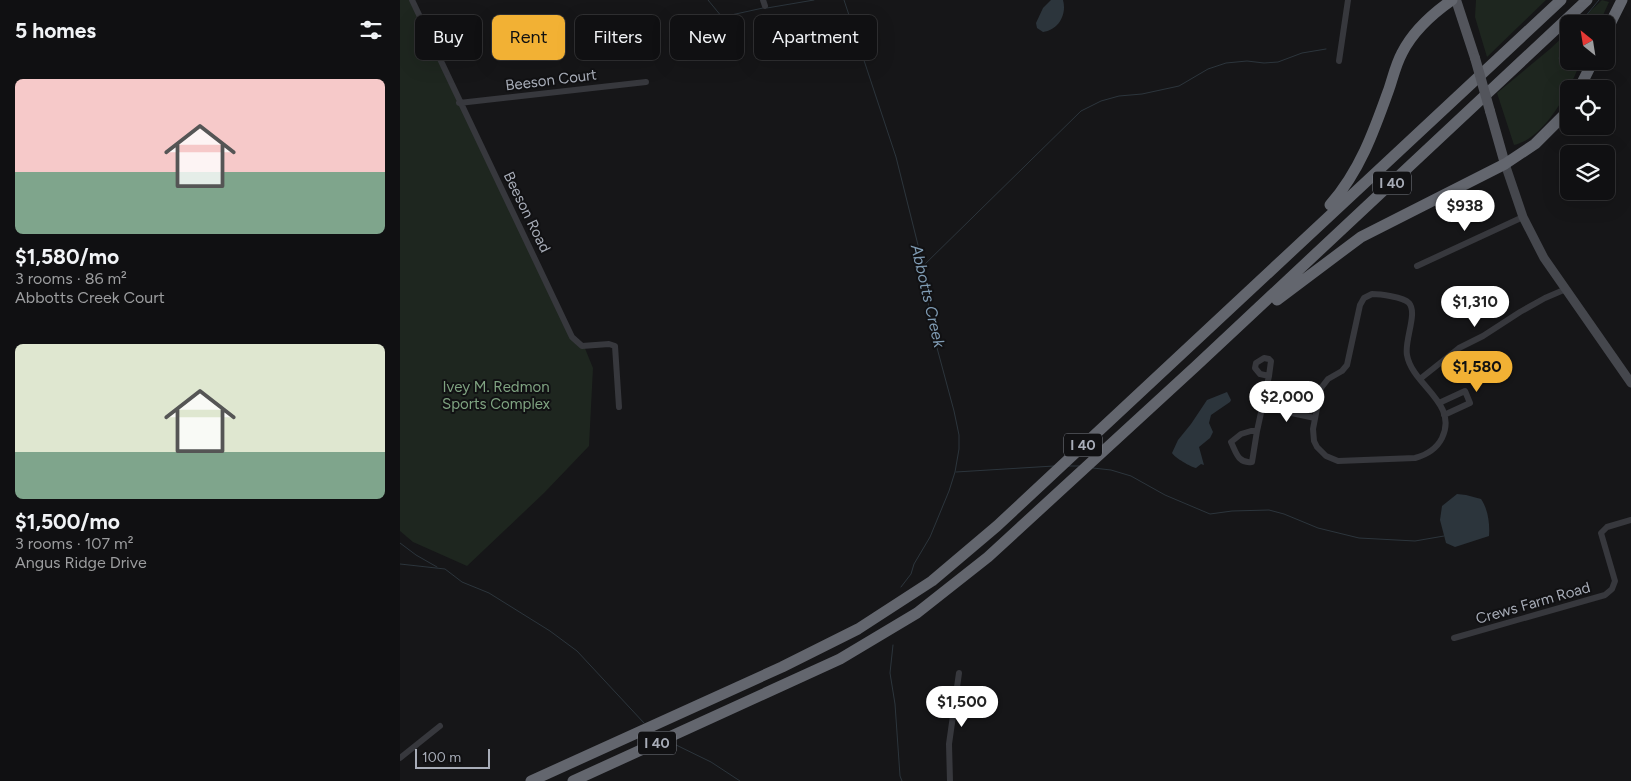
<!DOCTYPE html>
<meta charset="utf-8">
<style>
body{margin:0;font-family:Figtree,sans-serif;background:#1e1e20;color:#f1f3f6;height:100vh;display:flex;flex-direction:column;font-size:19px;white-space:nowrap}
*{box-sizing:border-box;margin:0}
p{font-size:16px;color:#9c9d9f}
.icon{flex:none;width:28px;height:28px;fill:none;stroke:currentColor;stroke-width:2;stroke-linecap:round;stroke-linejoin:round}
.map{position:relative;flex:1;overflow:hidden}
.details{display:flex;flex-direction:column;background:#101012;width:400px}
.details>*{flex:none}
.hud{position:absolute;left:15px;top:15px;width:475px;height:45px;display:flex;gap:10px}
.needle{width:32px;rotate:330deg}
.controls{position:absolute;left:1160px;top:15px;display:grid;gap:10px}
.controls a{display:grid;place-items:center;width:55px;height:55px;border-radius:8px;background:#101012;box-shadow:0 5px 20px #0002,0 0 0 1px #303032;font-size:25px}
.scale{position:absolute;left:15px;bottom:12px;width:75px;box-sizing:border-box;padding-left:5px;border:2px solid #a8adb8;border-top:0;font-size:14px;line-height:18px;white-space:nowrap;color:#a8adb8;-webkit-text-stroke:4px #111113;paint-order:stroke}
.price{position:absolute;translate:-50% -42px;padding:0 11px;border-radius:18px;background:#fff;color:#222;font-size:16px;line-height:32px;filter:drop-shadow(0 1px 2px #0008)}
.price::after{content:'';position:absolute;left:50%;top:30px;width:15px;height:11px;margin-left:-8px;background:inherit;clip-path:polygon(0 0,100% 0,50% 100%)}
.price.active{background:#f2b134;color:#111}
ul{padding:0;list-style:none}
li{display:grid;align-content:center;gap:10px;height:265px;padding:0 15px}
li span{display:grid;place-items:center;height:155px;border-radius:8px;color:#555}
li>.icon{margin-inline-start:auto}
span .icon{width:90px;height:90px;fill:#fffc;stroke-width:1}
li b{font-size:21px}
h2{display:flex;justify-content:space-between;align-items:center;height:60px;padding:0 15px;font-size:21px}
.tag{padding:0 18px;border-radius:8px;background:#101012;box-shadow:0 5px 20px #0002,0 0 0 1px #303032;font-size:18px;line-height:45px}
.tag.active{background:#f2b134;color:#111}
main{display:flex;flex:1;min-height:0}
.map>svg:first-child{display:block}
.green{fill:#1e261f}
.water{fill:#2c353c}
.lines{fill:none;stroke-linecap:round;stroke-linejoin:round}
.stream{stroke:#2c353c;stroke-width:1}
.minor{stroke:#37383d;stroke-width:6}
.secondary{stroke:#45474d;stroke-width:9}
.primary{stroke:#53555c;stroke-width:10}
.motorway{stroke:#63666e;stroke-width:11}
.primary-bridge{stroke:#53555c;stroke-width:10}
.labels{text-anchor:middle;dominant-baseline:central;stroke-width:4;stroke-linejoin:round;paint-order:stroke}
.shield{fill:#111113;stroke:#7b7e86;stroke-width:1}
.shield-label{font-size:14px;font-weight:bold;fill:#a8adb8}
.street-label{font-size:15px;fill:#a8adb8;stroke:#111113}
.park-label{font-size:15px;fill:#7fa381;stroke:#111113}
.water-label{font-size:16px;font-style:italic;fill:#7f9bb3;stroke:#111113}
</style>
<main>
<section class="details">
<h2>5 homes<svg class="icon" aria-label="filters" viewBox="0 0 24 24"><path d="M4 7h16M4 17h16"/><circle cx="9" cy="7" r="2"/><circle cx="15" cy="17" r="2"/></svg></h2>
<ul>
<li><span style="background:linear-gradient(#f6c9c9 60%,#7fa58c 0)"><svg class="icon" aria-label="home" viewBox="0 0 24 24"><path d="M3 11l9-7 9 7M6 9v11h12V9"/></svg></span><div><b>$1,580/mo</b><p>3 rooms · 86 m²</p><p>Abbotts Creek Court</p></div></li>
<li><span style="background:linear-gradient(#dfe7d0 70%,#7fa58c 0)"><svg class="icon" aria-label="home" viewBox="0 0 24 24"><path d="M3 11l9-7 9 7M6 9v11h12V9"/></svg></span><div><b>$1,500/mo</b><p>3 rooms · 107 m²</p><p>Angus Ridge Drive</p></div></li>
</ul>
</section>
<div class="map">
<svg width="1231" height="781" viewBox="0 0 1231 781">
<rect width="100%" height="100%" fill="#161618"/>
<path class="green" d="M0 0H12L172 337 184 346 193 368 189 446 144 493 67 566 13 542 0 531Z
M1076 0H1146L1087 57 1075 17Z
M1202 0 1209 2 1199 24H1177Z
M1169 31V61H1181C1170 89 1146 138 1114 145L1097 93 1150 49Z"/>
<path class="water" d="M651 0H663C667 14 659 30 643 32L637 28 636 23 643 8Z
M827 392 831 400 830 402 811 415 809 423 813 432 810 438 799 447 804 465 801 464 796 468C791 467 775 458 772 453L778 440 791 424 807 400Z
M1057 494 1066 495 1081 499C1088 509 1090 524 1089 536L1055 547 1046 543 1040 520 1042 506Z"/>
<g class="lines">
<path class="stream" d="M308 0 322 17 363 8
M444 0 496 157 520 253 533 333 554 411 559 435V449L555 472 549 491 530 537 514 564 511 574 501 587
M367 8 414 0
M1179 24 1199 0
M1159 58 1169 42
M522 267 681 111 701 101 719 96 742 94 779 86 808 69 826 63 847 61 864 63 878 62 902 53 926 49
M668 466H679
M693 468 711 470 731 476 765 495 810 514 832 511 869 510 884 514 918 528 959 538 1015 541 1044 536
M556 472 654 466
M0 543 16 555 37 567
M0 564 45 569 62 582 89 593 150 631 177 651 244 723
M493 645 490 673 495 704 500 776 502 781
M272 743 311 762 340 781"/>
<path class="minor" d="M12 0 172 337 182 346 209 344 215 346 219 407
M363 0 365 6
M939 61 948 0
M59 103 246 82
M1017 266 1123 217
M972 294C980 294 1003 297 1009 303 1018 313 1004 341 1007 355 1012 385 1059 403 1042 438 1036 450 1026 455 1015 458L938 461 926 456 917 447 914 441 913 429 921 388 928 379 942 371 947 365 960 305 964 298Z
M864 358 869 359 871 361 869 376 860 374 855 368 856 363Z
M1020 379 1059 348 1083 336 1120 312 1145 298 1166 289
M1039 403 1065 391 1070 403 1044 415
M863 407 915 418
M851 431H857L852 462C838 464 836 452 831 442L841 434Z
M857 431 869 376
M1054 638 1205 595 1212 589 1215 581 1201 533 1207 527 1231 520
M0 758 40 726
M550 781 549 744 559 673"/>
<path class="secondary" d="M1105 164 1123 217 1144 258 1231 383"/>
<path class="primary" d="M1056 0 1075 58
M1090 111 1105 164"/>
<path class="motorway" d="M1206 32 1222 0
M1179 89 1193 61
M930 205C960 171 974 131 989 89 993 77 996 64 1002 53 1013 31 1032 14 1052 0
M877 300 961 237 1105 164 1135 144 1165 114 1169 107
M131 781 382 667 458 629 532 581 597 526 1161 0
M173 781 440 659 517 613 588 557 796 366 1187 0"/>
<path class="primary-bridge" d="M1075 58 1090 111"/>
</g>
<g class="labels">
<g class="shield">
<rect x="973" y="171.5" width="38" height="23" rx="4"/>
<rect x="664" y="433.5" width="38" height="23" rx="4"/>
<rect x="238" y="731.5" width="38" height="23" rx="4"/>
</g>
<g class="shield-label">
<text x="992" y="183">I 40</text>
<text x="683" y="445">I 40</text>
<text x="257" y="743">I 40</text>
</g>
<g class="street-label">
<text transform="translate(151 80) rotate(-7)">Beeson Court</text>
<text transform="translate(127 212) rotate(64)">Beeson Road</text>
<text transform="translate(1133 603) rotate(-16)">Crews Farm Road</text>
</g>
<g class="park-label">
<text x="96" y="387">Ivey M. Redmon<tspan x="96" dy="17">Sports Complex</tspan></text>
</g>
<g class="water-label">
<text transform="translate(528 296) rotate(77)">Abbotts Creek</text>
</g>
</g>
</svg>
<div class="controls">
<a><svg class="needle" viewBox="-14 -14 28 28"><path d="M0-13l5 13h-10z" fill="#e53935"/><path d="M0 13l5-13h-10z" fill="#9c9d9f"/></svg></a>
<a><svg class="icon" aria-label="locate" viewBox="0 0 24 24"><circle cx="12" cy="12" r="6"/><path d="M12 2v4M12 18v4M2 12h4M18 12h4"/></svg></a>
<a><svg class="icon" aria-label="layers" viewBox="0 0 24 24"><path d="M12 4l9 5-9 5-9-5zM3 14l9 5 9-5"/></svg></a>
</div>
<div class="scale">100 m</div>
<b class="price" style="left:1065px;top:232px">$938</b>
<b class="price" style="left:1075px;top:328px">$1,310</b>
<b class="price active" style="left:1077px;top:393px">$1,580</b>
<b class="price" style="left:887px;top:423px">$2,000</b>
<b class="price" style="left:562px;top:728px">$1,500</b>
<div class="hud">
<a class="tag">Buy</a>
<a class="tag active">Rent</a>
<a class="tag">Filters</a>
<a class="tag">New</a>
<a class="tag">Apartment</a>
</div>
</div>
</main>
